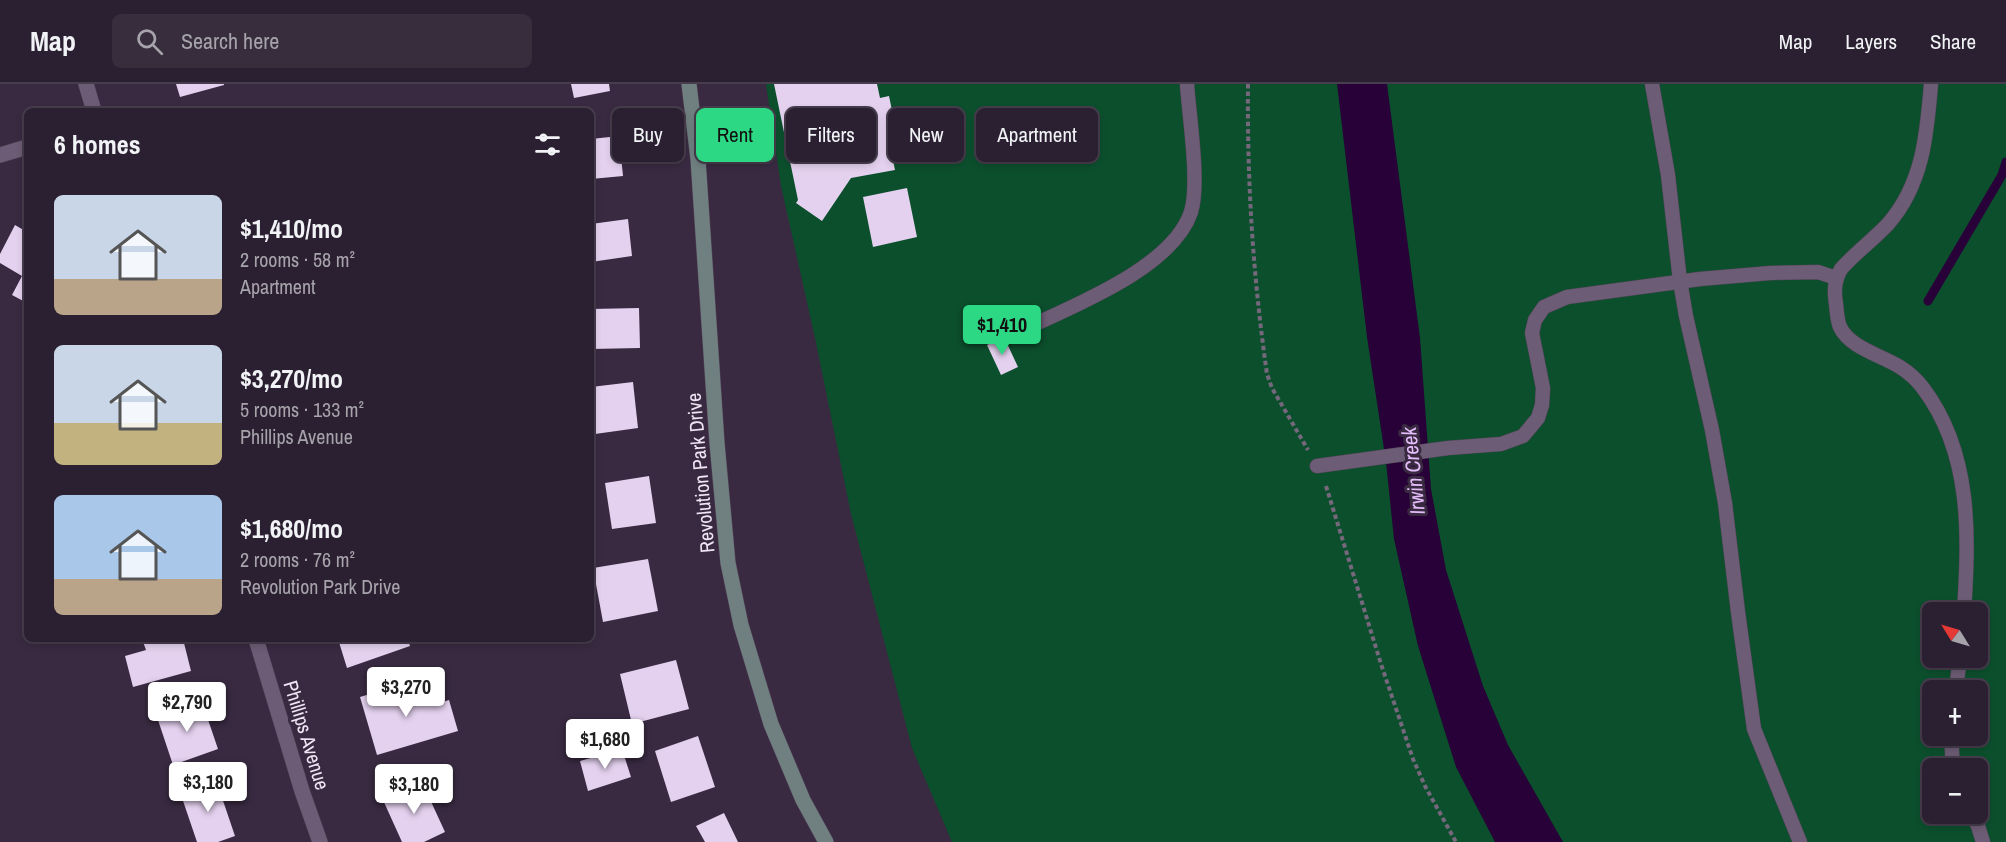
<!DOCTYPE html>
<meta charset="utf-8">
<style>
body{margin:0;font-family:"Archivo Narrow",sans-serif;background:#372d3d;color:#f1f3f6;height:100vh;display:flex;flex-direction:column;font-size:22px;white-space:nowrap}
*{box-sizing:border-box;margin:0}
p{font-size:20px;color:#a6a3ab}
.icon{flex:none;width:33px;height:33px;fill:none;stroke:currentColor;stroke-width:2;stroke-linecap:round;stroke-linejoin:round}
.map{position:relative;flex:1;overflow:hidden}
.sheet{position:absolute;left:24px;top:24px;width:570px;height:534px;display:flex;flex-direction:column;background:#2b2031;border-radius:9px;box-shadow:0 3px 9px #0003,0 0 0 2px #473e4d}
.sheet>*{flex:none}
.top-card{position:absolute;left:612px;top:24px;width:570px;height:54px;display:flex;gap:12px}
.needle{width:39px;rotate:307deg}
.tools{position:absolute;left:1922px;top:518px;display:grid;gap:12px}
.tools a{display:grid;place-items:center;width:66px;height:66px;border-radius:9px;background:#2b2031;box-shadow:0 3px 9px #0003,0 0 0 2px #473e4d;font-size:30px}
.price{position:absolute;translate:-50% -51px;padding:0 14px;border-radius:6px;background:#fff;color:#222;font-size:20px;line-height:39px;filter:drop-shadow(0 2px 3px #0008)}
.price::after{content:'';position:absolute;left:50%;top:36px;width:18px;height:14px;margin-left:-9px;background:inherit;clip-path:polygon(0 0,100% 0,50% 100%)}
.price.on{background:#2dd884;color:#111}
ul{padding:0;list-style:none}
li{display:flex;align-items:center;gap:18px;height:150px;padding:0 30px}
li span{display:grid;place-items:center;flex:none;width:168px;height:120px;border-radius:9px;color:#555}
li>.icon{margin-inline-start:auto}
span .icon{width:72px;height:72px;fill:#fffc;stroke-width:1}
li b{font-size:26px}
h2{display:flex;justify-content:space-between;align-items:center;height:72px;padding:0 30px;font-size:26px}
.chip{padding:0 21px;border-radius:9px;background:#2b2031;box-shadow:0 3px 9px #0003,0 0 0 2px #473e4d;font-size:21px;line-height:54px}
.chip.on{background:#2dd884;color:#111}
header{display:flex;align-items:center;gap:36px;box-sizing:border-box;height:84px;padding:0 30px;background:#2b2031;border-bottom:2px solid #473e4d}
header strong{font-size:28px}
nav{display:flex;gap:33px;margin-inline-start:auto;font-size:21px}
.search{width:420px;height:54px;background:#372d3d;display:flex;align-items:center;gap:15px;box-sizing:border-box;padding:0 21px;border-radius:9px;color:#a6a3ab;font-size:22px}
.map>svg:first-child{display:block}
.green{fill:#0c4f2d;fill-rule:evenodd}
.water{fill:#270137}
.lines{fill:none;stroke-linecap:round;stroke-linejoin:round}
.stream{stroke:#270137;stroke-width:9}
.building{fill:#e4d1ef}
.lane-casing{stroke:#524558;stroke-width:15}
.street-casing{stroke:#524558;stroke-width:16}
.secondary-casing{stroke:#524558;stroke-width:16}
.path{stroke:#75687c;stroke-width:4;stroke-dasharray:4.5 3;stroke-linecap:butt}
.lane{stroke:#6c5c75;stroke-width:14}
.street{stroke:#6c5c75;stroke-width:15}
.secondary{stroke:#707f80;stroke-width:15}
.labels{text-anchor:middle;dominant-baseline:central;stroke-width:6;stroke-linejoin:round;paint-order:stroke}
.street-label{font-size:20px;fill:#efe5f4;stroke:#392a41}
.water-label{font-size:21px;font-style:italic;fill:#e5bdfb;stroke:#392a41}
</style>
<header>
<strong>Map</strong>
<div class="search"><svg class="icon" aria-label="search" viewBox="0 0 24 24"><circle cx="10" cy="10" r="6"/><path d="M15 15l6 6"/></svg>Search here</div>
<nav><a>Map</a><a>Layers</a><a>Share</a></nav>
</header>
<div class="map">
<svg width="2006" height="758" viewBox="0 0 2006 758">
<rect width="100%" height="100%" fill="#392a41"/>
<path class="green" d="M766 0H2006V758H952L912 664 851 430 815 254 781 102ZM1932 528H1977V573H1932ZM1932 606H1977V651H1932ZM1932 684H1977V729H1932Z"/>
<path class="water" d="M1337 0H1387L1420 254 1431 405 1446 486 1483 602 1508 661 1563 758H1495L1456 683 1418 562 1394 455 1386 378 1367 253Z"/>
<g class="lines">
<path class="stream" d="M1928 217 2002 91 2006 78"/>
</g>
<path class="building" d="M176 0H224V1L180 13Z
M571 0H609L610 7 574 14Z
M774 0H877L880 14 889 12 899 60 890 62 895 86 851 94 822 137 796 119 798 116Z
M619 52 623 92 591 95V55Z
M907 104 917 153 873 163 863 113Z
M628 135 632 172 591 178V140Z
M15 141 27 148V219L12 211 22 192 0 179V170Z
M639 224 640 264 591 265V225Z
M1004 253 1018 283 1001 291 987 261Z
M633 298 638 344 595 350 591 303Z
M649 392 656 439 612 445 605 399Z
M648 475 658 527 603 538 593 484Z
M142 555H183L191 587 133 603 125 572 146 566Z
M338 555H408L410 562 347 584Z
M676 576 689 625 632 640 620 590Z
M430 599 436 620 449 616 458 647 377 671 360 613 396 602 398 609Z
M202 618 218 665 173 681 157 633Z
M698 652 715 703 671 718 655 667Z
M622 665 631 693 588 707 580 677Z
M216 696 235 752 218 758H197L180 708Z
M422 698 445 748 424 758H402L383 716Z
M724 729 738 758H705L696 742Z"/>
<g class="lines">
<defs>
<path id="lane" d="M1652 0 1668 91 1680 197 1686 232 1712 346 1725 419 1738 528 1754 645 1800 758
M1931 0C1927 50 1923 100 1888 140 1873 156 1855 169 1841 185 1834 198 1834 207 1836 220 1837 228 1837 236 1840 243 1850 264 1881 271 1900 283 1908 288 1917 296 1923 304 1972 369 1969 451 1964 528
M1014 250C1065 225 1172 186 1191 128 1200 99 1189 32 1187 0
M1317 382 1448 364 1501 360 1523 352 1538 334 1542 321 1543 304 1532 249 1535 236 1544 223 1567 213 1700 195 1770 189 1818 188 1836 194
M1956 606 1960 573
M1951 651 1953 684
M1971 729 1978 742 1983 758"/>
<path id="street" d="M86 0 94 27
M0 71 27 63
M256 555 302 707 320 758"/>
<path id="secondary" d="M689 0 698 75 717 359 728 479 741 541 771 640 803 716 826 758"/>
</defs>
<use href="#lane" class="lane-casing"/>
<use href="#street" class="street-casing"/>
<use href="#secondary" class="secondary-casing"/>
<path class="path" d="M1248 0C1247 98 1253 193 1267 290L1272 304 1308 366
M1326 402 1381 580 1413 675 1425 702 1456 758"/>
<use href="#lane" class="lane"/>
<use href="#street" class="street"/>
<use href="#secondary" class="secondary"/>
</g>
<g class="labels">
<g class="street-label">
<text transform="translate(700 389) rotate(-95)">Revolution Park Drive</text>
<text transform="translate(307 651) rotate(73)">Phillips Avenue</text>
</g>
<g class="water-label">
<text transform="translate(1413 387) rotate(-96)">Irwin Creek</text>
</g>
</g>
</svg>
<div class="tools">
<a><svg class="needle" viewBox="-14 -14 28 28"><path d="M0-13l5 13h-10z" fill="#e53935"/><path d="M0 13l5-13h-10z" fill="#a6a3ab"/></svg></a>
<a>+</a>
<a>−</a>
</div>
<b class="price on" style="left:1002px;top:272px">$1,410</b>
<b class="price" style="left:406px;top:634px">$3,270</b>
<b class="price" style="left:187px;top:649px">$2,790</b>
<b class="price" style="left:605px;top:686px">$1,680</b>
<b class="price" style="left:208px;top:729px">$3,180</b>
<b class="price" style="left:414px;top:731px">$3,180</b>
<div class="top-card">
<a class="chip">Buy</a>
<a class="chip on">Rent</a>
<a class="chip">Filters</a>
<a class="chip">New</a>
<a class="chip">Apartment</a>
</div>
<section class="sheet">
<h2>6 homes<svg class="icon" aria-label="filters" viewBox="0 0 24 24"><path d="M4 7h16M4 17h16"/><circle cx="9" cy="7" r="2"/><circle cx="15" cy="17" r="2"/></svg></h2>
<ul>
<li><span style="background:linear-gradient(#c9d6e8 70%,#b9a48a 0)"><svg class="icon" aria-label="home" viewBox="0 0 24 24"><path d="M3 11l9-7 9 7M6 9v11h12V9"/></svg></span><div><b>$1,410/mo</b><p>2 rooms · 58 m²</p><p>Apartment</p></div></li>
<li><span style="background:linear-gradient(#c9d6e8 65%,#c2b280 0)"><svg class="icon" aria-label="home" viewBox="0 0 24 24"><path d="M3 11l9-7 9 7M6 9v11h12V9"/></svg></span><div><b>$3,270/mo</b><p>5 rooms · 133 m²</p><p>Phillips Avenue</p></div></li>
<li><span style="background:linear-gradient(#a9c7e8 70%,#b9a48a 0)"><svg class="icon" aria-label="home" viewBox="0 0 24 24"><path d="M3 11l9-7 9 7M6 9v11h12V9"/></svg></span><div><b>$1,680/mo</b><p>2 rooms · 76 m²</p><p>Revolution Park Drive</p></div></li>
</ul>
</section>
</div>
